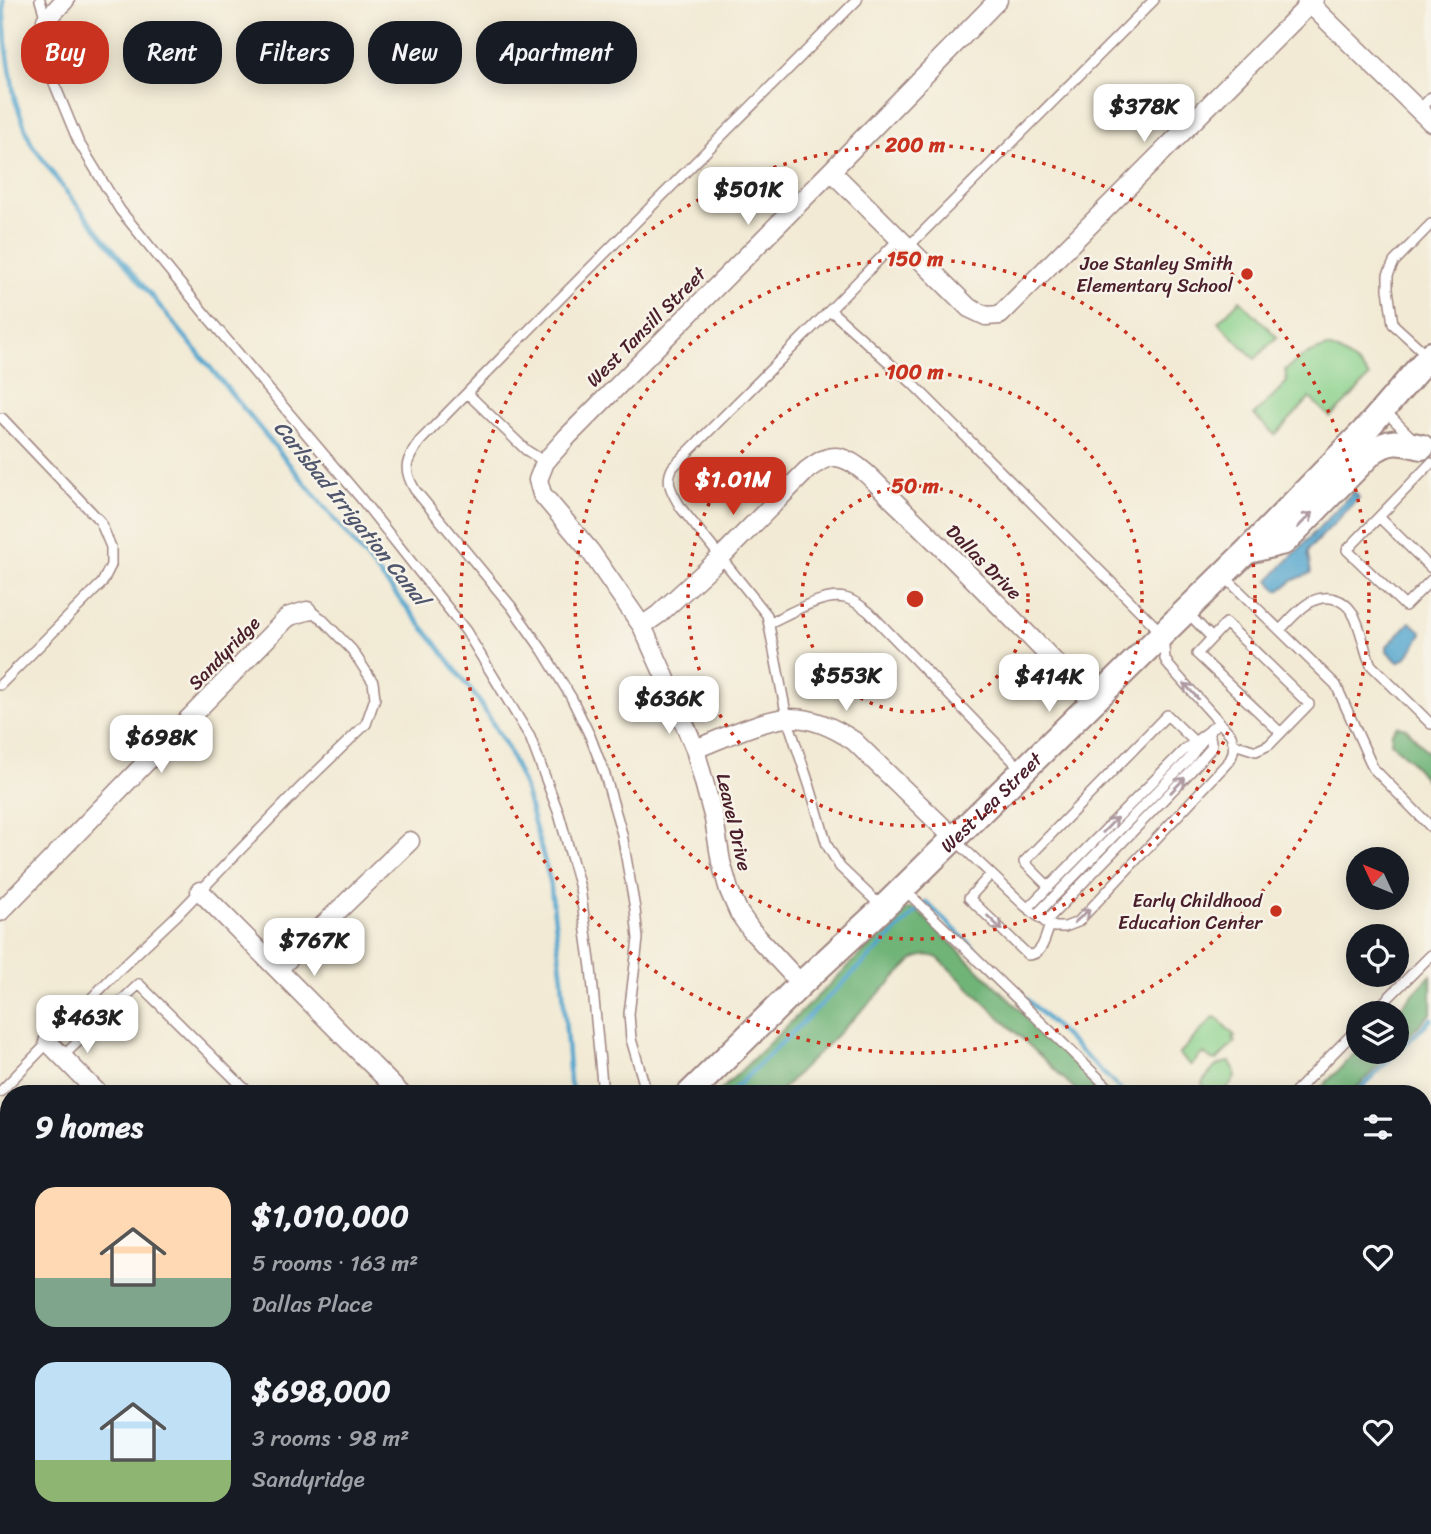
<!DOCTYPE html>
<meta charset="utf-8">
<style>
body{margin:0;font-family:Sriracha,sans-serif;background:#20242c;color:#f1f3f6;height:100vh;display:flex;flex-direction:column;font-size:26px;white-space:nowrap}
*{box-sizing:border-box;margin:0}
p{font-size:23px;color:#9ea1a6}
.icon{flex:none;width:38px;height:38px;fill:none;stroke:currentColor;stroke-width:2;stroke-linecap:round;stroke-linejoin:round}
.map{position:relative;flex:1;overflow:hidden}
.drawer{position:absolute;left:0px;top:1085px;width:1432px;height:450px;display:flex;flex-direction:column;background:#171b24;border-radius:28px 28px 0 0;box-shadow:0 4px 18px #0003}
.drawer>*{flex:none}
.guide{position:absolute;left:21px;top:21px;width:700px;height:63px;display:flex;gap:14px}
.needle{width:46px;rotate:314deg}
.tools{position:absolute;left:1346px;top:847px;display:grid;gap:14px}
.tools a{display:grid;place-items:center;width:63px;height:63px;border-radius:50%;background:#171b24;box-shadow:0 4px 18px #0003;font-size:35px}
.price{position:absolute;translate:-50% -60px;padding:0 16px;border-radius:14px;background:#fff;color:#222;font-size:23px;line-height:46px;filter:drop-shadow(0 2px 4px #0008)}
.price::after{content:'';position:absolute;left:50%;top:42px;width:21px;height:16px;margin-left:-10px;background:inherit;clip-path:polygon(0 0,100% 0,50% 100%)}
.price.active{background:#c8321e;color:#fff}
ul{padding:0;list-style:none}
li{display:flex;align-items:center;gap:21px;height:175px;padding:0 35px}
li span{display:grid;place-items:center;flex:none;width:196px;height:140px;border-radius:21px;color:#555}
li>.icon{margin-inline-start:auto}
span .icon{width:84px;height:84px;fill:#fffc;stroke-width:1}
li b{font-size:30px}
h2{display:flex;justify-content:space-between;align-items:center;height:84px;padding:0 35px;font-size:30px}
.chip{padding:0 24px;border-radius:28px;background:#171b24;box-shadow:0 4px 18px #0003;font-size:24px;line-height:63px}
.chip.active{background:#c8321e;color:#fff}
.map>svg:first-child{display:block}
.green{fill:#8bd28d;stroke:#6a785c;stroke-width:2}
.forest{fill:#70b478;stroke:#5d6a52;stroke-width:2}
.water{fill:#53a6ce;stroke:#4e627c;stroke-width:2}
.lines{fill:none;stroke-linecap:round;stroke-linejoin:round}
.stream{stroke:#53a6ce;stroke-width:4.5}
.lane-casing{stroke:#9e8480;stroke-width:12}
.street-casing{stroke:#9e8480;stroke-width:21}
.secondary-casing{stroke:#9e8480;stroke-width:28}
.lane{stroke:#fff;stroke-width:9}
.street{stroke:#fff;stroke-width:18}
.secondary{stroke:#fff;stroke-width:24}
.oneway{stroke:#ae9aa0}
.ring{fill:none;stroke:#c8321e;stroke-width:3.5;stroke-dasharray:3.5 7}
.poi-dot{fill:#c8321e;stroke:#f7f3e8;stroke-width:2.5}
.labels{text-anchor:middle;dominant-baseline:central;stroke-width:5;stroke-linejoin:round;paint-order:stroke}
.poi-label{font-size:19px;fill:#4a1f2b;stroke:#f7f3e8;text-anchor:end}
.street-label{font-size:19px;fill:#4a1f2b;stroke:#f7f3e8}
.water-label{font-size:21px;font-style:italic;fill:#4e556c;stroke:#f7f3e8}
.centre{fill:#c8321e;stroke:#f7f3e8;stroke-width:3.5}
.ring-label{font-size:21px;text-anchor:middle;font-weight:bold;fill:#c8321e;stroke:#f7f3e8;stroke-width:5;stroke-linejoin:round;paint-order:stroke}
</style>
<div class="map">
<svg width="1431" height="1534" viewBox="0 0 1431 1534">
<rect width="100%" height="100%" fill="#f7f3e8"/>
<filter id="ink" filterUnits="userSpaceOnUse"><feTurbulence type="fractalNoise" baseFrequency=".0143" numOctaves="2"/><feDisplacementMap in="SourceGraphic" scale="14" xChannelSelector="R" yChannelSelector="G"/><feConvolveMatrix kernelMatrix="1 2 1 2 8 2 1 2 1" color-interpolation-filters="sRGB"/></filter>
<filter id="wash" filterUnits="userSpaceOnUse"><feTurbulence type="fractalNoise" baseFrequency=".00686" numOctaves="4" result="noise"/><feDisplacementMap in="SourceGraphic" scale="28" xChannelSelector="R" yChannelSelector="G"/><feGaussianBlur stdDeviation="1.57" result="paint"/><feColorMatrix in="noise" values="0 0 0 0 0 0 0 0 0 0 0 0 0 0 0 0 0 1.4 0 .05"/><feComposite in="paint" operator="in"/></filter>
<g filter="url(#wash)">
<rect width="100%" height="100%" fill="#f2ead4"/>
<path class="green" d="M1240 300 1277 337 1255 359 1218 322Z
M1327 347C1339 349 1362 366 1369 377L1354 394 1330 417 1310 398 1275 435 1254 415 1287 382 1285 370 1305 355Z
M1214 1017 1217 1018 1235 1036 1232 1038 1235 1042 1217 1060H1212L1203 1053 1191 1065 1189 1064 1180 1055V1053Z
M1227 1062H1230C1241 1078 1232 1083 1221 1094H1212L1202 1084 1203 1081 1216 1066Z"/>
<path class="forest" d="M1397 726 1406 728 1431 756V786L1410 760 1391 743 1392 732Z
M912 908 923 916 1107 1094H1080L938 958C928 954 923 955 913 960L777 1094H717L906 910Z
M1431 975V1013L1397 1047 1396 1013H1395Z
M1358 1050V1052H1392L1350 1094H1315Z
M1423 1401 1431 1409V1433L1423 1425Z"/>
<path class="water" d="M1353 492H1355L1359 498 1309 549 1308 554 1311 573 1294 580 1279 591 1277 590 1269 580Z
M1410 622 1421 631 1422 634 1407 657 1398 662 1387 651V646Z"/>
<g class="lines">
<path class="stream" d="M3 0 6 43 15 100 31 143 64 189 435 642 479 701 507 747 524 786 550 881 562 978 570 1082 574 1094
M924 904 926 902 1125 1094
M729 1094 920 908
M1355 1094 1431 1019
M936 1526 945 1534
M1006 1526 1015 1534"/>
</g>
</g>
<g filter="url(#ink)">
<g class="lines">
<defs>
<path id="lane" d="M40 0 46 20 52 78 78 141 120 210 205 314 359 496 466 631 530 737 559 814 580 888 591 968 603 1094
M1419 110 1431 97
M908 247 1154 0
M830 310 913 384 1163 634 1165 659 1169 666 1231 735C1234 745 1235 750 1230 760L1078 922 1065 927H1055L1048 924 1025 906 955 840
M1427 355 1393 324 1388 289V275L1394 262 1431 224
M467 393 526 450 545 462
M1385 411 1412 438
M1431 463 1347 550 1405 606 1431 580
M1379 517 1431 568
M1224 576 1336 685 1373 768 1431 827
M1187 612 1212 638 1197 654 1281 733
M769 623C789 614 823 593 845 598 854 600 861 606 869 612L1021 769
M1280 630C1295 615 1311 592 1335 599 1342 601 1348 606 1352 612 1362 628 1363 648 1371 665L1431 724
M1212 638 1226 623 1309 704 1269 745 1256 751 1234 744
M0 685 102 583 111 565V547L100 521 2 418
M991 874 969 898 1028 955C1043 955 1045 937 1050 925
M1049 887 1024 862 1167 715 1194 741
M904 889 1115 1094
M883 908 840 867 827 845 810 787 787 718 767 615 681 508C673 494 664 482 673 467L830 310 900 238
M1028 908 1185 749 1209 731 1219 721
M1036 915 1188 760 1206 736
M1045 922 1191 771 1212 747 1209 731
M1373 1013 1431 955
M62 1057 139 984 250 1094
M0 1092 119 970 175 917 302 786 366 724 375 698 373 682 352 650 321 618 312 612 307 611
M647 1094 631 1039 629 1014 638 939 635 909 622 834 605 775 590 736 571 697 543 651 511 606 415 490C402 468 406 461 420 441 564 293 711 147 857 0
M1293 1094 1358 1028
M0 1150 9 1159
M1423 1393 1431 1401
M326 1526 334 1534
M817 1526 825 1534
M976 1526 985 1534
M402 1534 410 1526
M481 1534 487 1526
M749 1534 757 1526"/>
<path id="street" d="M1306 0 1431 122
M46 20 65 0
M831 171 969 308 986 316 1000 315 1314 0
M642 626 659 614 720 558 807 470C817 463 828 454 841 458 861 463 883 491 898 505 965 569 1029 636 1094 702
M695 749C721 739 760 720 788 718 811 717 835 728 854 741L954 838
M200 891 401 1094
M0 912 286 619 290 616 307 611
M278 969 410 841
M801 984 751 930 739 913 729 890 721 862 714 819 695 749 665 677 642 626 590 551 542 494 538 480 545 462 567 437 831 171 998 0
M48 1042 99 1094"/>
<g id="secondary">
<path d="M1248 551 1284 542 1372 452C1391 438 1401 442 1422 447"/>
<path id="s1" d="M689 1094 801 984 883 908 1247 551 1369 426 1431 354"/>
<path d="M0 1298 9 1307"/>
<path d="M231 1534 239 1526"/>
</g>
</defs>
<use href="#lane" class="lane-casing"/>
<use href="#street" class="street-casing"/>
<use href="#secondary" class="secondary-casing"/>
<use href="#lane" class="lane"/>
<use href="#street" class="street"/>
<use href="#secondary" class="secondary"/>
</g>
<defs><path id="oneway-shaft" d="M-6 0H5M1.5-3L5.5 0L1.5 3" fill="none" stroke-width="1.6" stroke-linecap="round" stroke-linejoin="round" transform="scale(1.75)"/></defs>
<g class="oneway">
<use href="#oneway-shaft" transform="translate(1305 520) rotate(-46)"/>
<use href="#oneway-shaft" transform="translate(1191 691) rotate(-132)"/>
<use href="#oneway-shaft" transform="translate(1178 785) rotate(-46)"/>
<use href="#oneway-shaft" transform="translate(1110 825) rotate(-46)"/>
<use href="#oneway-shaft" transform="translate(1082 916) rotate(-41)"/>
<use href="#oneway-shaft" transform="translate(995 923) rotate(44)"/>
</g>
</g>
<g class="ring">
<circle cx="915" cy="599" r="113"/>
<circle cx="915" cy="599" r="227"/>
<circle cx="915" cy="599" r="340"/>
<circle cx="915" cy="599" r="454"/>
</g>
<g class="poi-dot">
<circle cx="1247" cy="274" r="7"/>
<circle cx="1276" cy="911" r="7"/>
</g>
<g class="labels">
<g class="poi-label">
<text x="1233" y="263">Joe Stanley Smith<tspan x="1233" dy="22">Elementary School</tspan></text>
<text x="1262" y="900">Early Childhood<tspan x="1262" dy="22">Education Center</tspan></text>
</g>
<g class="street-label">
<text transform="translate(646 327) rotate(-45)">West Tansill Street</text>
<text transform="translate(984 562) rotate(45)">Dallas Drive</text>
<text transform="translate(224 653) rotate(-46)">Sandyridge</text>
<text stroke="none"><textPath href="#s1" startOffset="420">West Lea Street</textPath></text>
<text transform="translate(734 822) rotate(77)">Leavel Drive</text>
</g>
<g class="water-label">
<text transform="translate(351 513) rotate(51)">Carlsbad Irrigation Canal</text>
</g>
</g>
<circle cx="915" cy="599" r="10" class="centre"/>
<g class="ring-label">
<text x="915" y="152">200 m</text>
<text x="915" y="266">150 m</text>
<text x="915" y="379">100 m</text>
<text x="915" y="493">50 m</text>
</g>
</svg>
<div class="tools">
<a><svg class="needle" viewBox="-14 -14 28 28"><path d="M0-13l5 13h-10z" fill="#e53935"/><path d="M0 13l5-13h-10z" fill="#9ea1a6"/></svg></a>
<a><svg class="icon" aria-label="locate" viewBox="0 0 24 24"><circle cx="12" cy="12" r="6"/><path d="M12 2v4M12 18v4M2 12h4M18 12h4"/></svg></a>
<a><svg class="icon" aria-label="layers" viewBox="0 0 24 24"><path d="M12 4l9 5-9 5-9-5zM3 14l9 5 9-5"/></svg></a>
</div>
<b class="price" style="left:1144px;top:144px">$378K</b>
<b class="price" style="left:748px;top:227px">$501K</b>
<b class="price active" style="left:733px;top:517px">$1.01M</b>
<b class="price" style="left:846px;top:713px">$553K</b>
<b class="price" style="left:1049px;top:714px">$414K</b>
<b class="price" style="left:669px;top:736px">$636K</b>
<b class="price" style="left:161px;top:775px">$698K</b>
<b class="price" style="left:314px;top:978px">$767K</b>
<b class="price" style="left:87px;top:1055px">$463K</b>
<div class="guide">
<a class="chip active">Buy</a>
<a class="chip">Rent</a>
<a class="chip">Filters</a>
<a class="chip">New</a>
<a class="chip">Apartment</a>
</div>
<section class="drawer">
<h2>9 homes<svg class="icon" aria-label="filters" viewBox="0 0 24 24"><path d="M4 7h16M4 17h16"/><circle cx="9" cy="7" r="2"/><circle cx="15" cy="17" r="2"/></svg></h2>
<ul>
<li><span style="background:linear-gradient(#ffd9b3 65%,#7fa58c 0)"><svg class="icon" aria-label="home" viewBox="0 0 24 24"><path d="M3 11l9-7 9 7M6 9v11h12V9"/></svg></span><div><b>$1,010,000</b><p>5 rooms · 163 m²</p><p>Dallas Place</p></div><svg class="icon" aria-label="heart" viewBox="0 0 24 24"><path d="M12 20l-8-8c-3-5 5-10 8-4 3-6 11-1 8 4z"/></svg></li>
<li><span style="background:linear-gradient(#bfe0f5 70%,#8fb573 0)"><svg class="icon" aria-label="home" viewBox="0 0 24 24"><path d="M3 11l9-7 9 7M6 9v11h12V9"/></svg></span><div><b>$698,000</b><p>3 rooms · 98 m²</p><p>Sandyridge</p></div><svg class="icon" aria-label="heart" viewBox="0 0 24 24"><path d="M12 20l-8-8c-3-5 5-10 8-4 3-6 11-1 8 4z"/></svg></li>
</ul>
</section>
</div>
